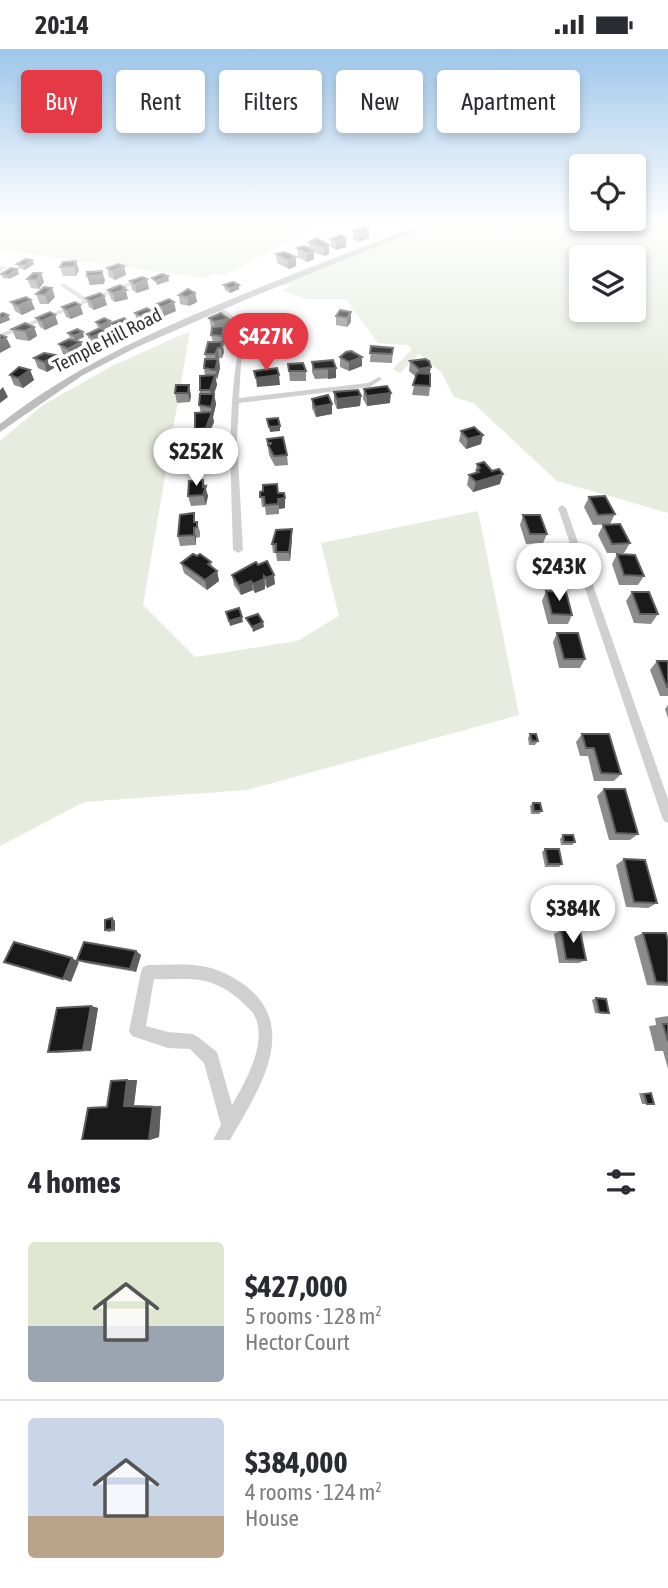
<!DOCTYPE html>
<meta charset="utf-8">
<style>
body{margin:0;font-family:"Asap Condensed",sans-serif;background:#f2f2f3;color:#2b2b33;height:100vh;display:flex;flex-direction:column;font-size:26px;white-space:nowrap}
*{box-sizing:border-box;margin:0}
p{font-size:23px;color:#7c7c81}
.icon{flex:none;width:38px;height:38px;fill:none;stroke:currentColor;stroke-width:2;stroke-linecap:round;stroke-linejoin:round}
.map{position:relative;height:1091px;overflow:hidden}
.side{display:flex;flex-direction:column;background:#fff;flex:1}
.side>*{flex:none}
.banner{position:absolute;left:21px;top:21px;width:626px;height:63px;display:flex;gap:14px}
.buttons{position:absolute;left:569px;top:105px;display:grid;gap:14px}
.buttons a{display:grid;place-items:center;width:77px;height:77px;border-radius:7px;background:#fff;box-shadow:0 4px 10px #0003;font-size:35px}
.price{position:absolute;translate:-50% -60px;padding:0 16px;border-radius:24px;background:#fff;color:#222;font-size:23px;line-height:46px;filter:drop-shadow(0 2px 4px #0008)}
.price::after{content:'';position:absolute;left:50%;top:42px;width:21px;height:16px;margin-left:-10px;background:inherit;clip-path:polygon(0 0,100% 0,50% 100%)}
.price.active{background:#e63946;color:#fff}
ul{padding:0;list-style:none}
li{display:flex;align-items:center;gap:21px;height:175px;padding:0 28px}
li+li{border-top:2px solid #e1e1e2}
li span{display:grid;place-items:center;flex:none;width:196px;height:140px;border-radius:7px;color:#555}
li>.icon{margin-inline-start:auto}
span .icon{width:84px;height:84px;fill:#fffc;stroke-width:1}
li b{font-size:30px}
h2{display:flex;justify-content:space-between;align-items:center;height:84px;padding:0 28px;font-size:30px}
.pill{padding:0 24px;border-radius:7px;background:#fff;box-shadow:0 4px 10px #0003;font-size:24px;line-height:63px}
.pill.active{background:#e63946;color:#fff}
.status{display:flex;justify-content:space-between;align-items:center;height:49px;padding:0 35px;background:#fff;direction:ltr}
.status svg{height:19px;fill:currentColor}
.map>svg:first-child{display:block}
.green{fill:#e6ecdf;fill-rule:evenodd}
.lines{fill:none;stroke-linecap:round;stroke-linejoin:round}
.minor{fill:#d0d0d0;fill-rule:evenodd}
.secondary{fill:#bdbdbd;fill-rule:evenodd}
.wall{fill:#8c8c8c}
.shaded-wall{fill:#5f5f5f}
.building{fill:#1a1a1a;stroke:#5f5f5f;stroke-width:2}
.labels{text-anchor:middle;dominant-baseline:central;stroke-width:7;stroke-linejoin:round;paint-order:stroke}
.far-street-label{font-size:19px;fill:#333;stroke:#fff}
</style>
<div class="status"><b>20:14</b><svg viewBox="0 0 49 12"><path d="M0 12V9h3v3zM5 12V6h3v6zM10 12V3h3v9zM15 12V0h3v12zM26 1h20v11H26zM47 4h2v5h-2z"/></svg></div>
<div class="map">
<svg width="668" height="1091" viewBox="0 0 668 1091">
<rect width="100%" height="100%" fill="#fff"/>
<path class="green" d="M0 173H326L225 226 214 225 204 229 0 201Z
M437 173H668V464L557 432 473 354 454 348 441 323 419 305 400 324 393 320 412 300 407 296 378 294 346 250H306L282 242 291 237 281 236 329 214ZM581 208H634V261H581Z
M190 282 143 556 195 608 297 592 339 567 321 494 478 462 519 666 247 741 84 753 0 797V392L43 356 112 317Z"/>
<g class="lines">
<path class="minor" d="M2 217 7 218 0 223V218Z
M142 228 145 230 144 231 0 289V285L83 252 61 237V235H65L88 250Z
M216 258C230 261 240 273 247 286L241 315 239 349 368 334 379 328 382 330 370 338 239 354 237 390 243 501 238 504 233 501C231 429 226 357 241 286L235 274 216 260Z
M562 456 566 459 668 750V774L664 772 662 768 558 459Z
M148 916C168 916 188 914 207 918 224 922 243 933 254 944 297 988 254 1048 230 1091H213L221 1076 204 1014 190 1000 168 999 132 987 129 982 141 923 143 918ZM154 930C171 931 192 928 209 933 222 937 236 946 245 956 248 959 251 961 253 964 270 991 245 1033 232 1056L217 1003 198 988 193 985 168 983 146 977Z"/>
<path class="secondary" d="M427 173H438L252 248 137 298 83 326 0 383V375C70 320 147 285 229 251 294 224 361 199 427 173Z"/>
</g>
<path class="wall" d="M369 180V189L359 193 353 190V182Z
M331 190 346 198 336 201 331 198Z
M309 193 329 196V205L324 207 314 203V210L307 213 298 208 297 199H309Z
M284 203 296 217 289 220 277 214 276 205Z
M32 211 34 215 25 221 19 219 17 215Z
M76 212 79 221 76 227H63L60 218Z
M124 217 126 226 115 231 109 228 107 219Z
M17 220 19 225 9 230 3 229 1 225Z
M41 224 44 233 39 240 31 239 27 230Z
M147 230 149 240 137 244 132 241 130 232Z
M224 236 239 240 230 244 225 241Z
M44 238 55 248 48 255H40L36 245Z
M125 239 128 250 115 253 111 250 108 241Z
M195 244 197 253 189 257 180 255 179 246Z
M104 247 107 256 94 261 89 258 86 249Z
M11 253 35 260 22 266 15 262Z
M157 255 176 262 164 267 159 264Z
M80 256 83 265 71 270 66 268 62 258Z
M340 261 351 273 347 278 336 276V267Z
M152 262 154 272 142 277 137 274 135 264Z
M55 266 58 275 45 281 40 278 36 269Z
M209 269 229 270 230 280 225 281 226 287 224 297H223L224 303 222 309H219L218 310 220 319 216 331 217 336 214 345 216 355 213 368 214 373 207 389 197 390 195 380 201 364 199 356 200 345V341L205 327 204 319 206 310 205 305 213 293 211 286 212 279 211 278Z
M110 272 111 277 102 281 97 277 96 273Z
M111 274 131 281 120 286 114 283Z
M34 278 37 287 29 292 16 290 12 280Z
M105 282 108 292 95 298 90 295 87 285Z
M68 284 84 288 75 292 70 289Z
M81 293 84 303 71 309 63 305 59 295Z
M371 297 393 299 392 314 370 313Z
M340 308H362V317L349 322 340 318Z
M34 309 59 316 47 323 38 319Z
M410 312 430 325V337L429 347 412 346 416 328 409 322Z
M312 313 336 319V329L315 330 312 323Z
M288 315 306 322V332H290Z
M30 321 34 331 23 339 14 336 10 326Z
M176 336 191 346 190 353 177 354 175 344Z
M364 340 390 354 367 357 363 350Z
M334 343 361 347 360 357 337 360 334 353Z
M312 350 332 355V365L316 368 312 359Z
M461 382 481 395 466 400 459 392Z
M267 390 287 406 288 416 275 417 269 406Z
M204 401 209 410 206 422 193 423 190 413Z
M477 415 492 422 500 435 473 443 467 436 469 426 475 424Z
M203 431 208 447 206 456 191 457 188 447Z
M263 442 278 444 285 459 279 460V465L266 466 265 458H262L260 443Z
M589 448 615 465 610 475 593 476 584 458Z
M523 466 547 485 543 494 526 495 520 476Z
M196 473H197L200 483V488L196 489V496L180 497 178 487Z
M603 476 630 494 624 504H607L598 486Z
M292 490 290 512H277L276 504H273L272 495Z
M536 503 560 524 556 533H538L533 513Z
M617 505 644 527 638 536H619L612 515Z
M197 507 211 513 212 518 217 522 219 532 207 541 184 524 181 514Z
M256 513 275 535 267 539 265 536V540L255 544 253 541 241 546 234 536 232 526Z
M546 542 572 566 568 575H548L542 552Z
M632 543 658 565 651 575 634 574 626 552Z
M557 584 585 610 580 619H559L553 593Z
M657 612H668V647H660L650 621Z
M668 656V669L665 660Z
M530 685 538 692 535 696H529L528 689Z
M582 685 621 725 614 732H594L588 707H580L576 693Z
M604 740 638 785 630 791H609L597 747Z
M533 754 542 762 539 765H531L530 757Z
M563 786 575 793 572 796H561L560 790Z
M545 800 562 815 559 818H545L542 803Z
M624 810 657 854 648 859 626 858 616 816Z
M551 838 569 854 575 861 572 864H555L554 856H551L548 840Z
M112 869 115 872V882L108 883 105 881Z
M561 881 586 911 579 914H559L554 885Z
M643 884 668 892V937L647 936 634 888Z
M136 902 141 906 136 923 85 914 77 911Z
M596 949 609 964 605 965 595 964 592 951Z
M91 957 98 959 91 1002 57 1004 48 1003Z
M668 967V1020L663 1002H655L649 977 656 976 655 969Z
M127 1031H137L134 1056 161 1057 159 1088 150 1091 107 1057Z
M639 1044H651L654 1055H642Z"/>
<path class="shaded-wall" d="M369 180V189L359 193V184Z
M346 189V198L336 201V192Z
M329 196V205L324 207V198Z
M314 202V210L307 213V204Z
M296 208V217L289 220 288 211Z
M32 211 34 215 25 221 24 216Z
M76 212 79 221 76 227 74 218Z
M124 217 126 226 115 231 112 222Z
M17 220 19 225 9 230 8 226Z
M102 222 105 231 104 235 90 236 87 227Z
M41 224 44 233 39 240 36 231Z
M168 227 169 232 157 236 156 232Z
M147 230 149 240 137 244 135 235Z
M239 236V240L230 244V239Z
M52 239 55 248 48 255 45 246Z
M125 239 128 250 115 253 113 244Z
M195 244 197 253 189 257 187 248Z
M104 247 107 256 94 261 91 252Z
M31 251 35 260 22 266 18 257Z
M174 253 176 262 164 267 162 258Z
M80 256 83 265 71 270 67 261Z
M152 262 154 272 142 277 140 267Z
M351 263V273L347 278V269Z
M8 266 10 271 0 275V270Z
M55 266 58 275 45 281 42 272Z
M229 270 230 280 225 281 226 287 224 297 222 287 215 282 214 273Z
M110 272 111 277 102 281 101 276Z
M129 272 131 281 120 286 117 277Z
M34 278 37 287 29 292 25 282Z
M105 282 108 292 95 298 92 288Z
M83 283 84 288 75 292 74 287Z
M6 288 11 298 0 304V292Z
M81 293 84 303 71 309 68 300Z
M222 293 224 303 222 309 221 299Z
M218 299 220 319 217 331 215 305Z
M56 306 59 316 47 323 44 313Z
M362 308V317L349 322V313Z
M431 318 429 327 417 330 419 320Z
M336 319V329L328 330V320Z
M30 321 34 331 23 339 18 329Z
M215 326 217 336 212 350 210 341Z
M279 326 280 336 257 338 256 329Z
M189 336 191 346 190 353 188 344Z
M3 338 8 348 0 354V341Z
M391 344 390 354 367 357V347Z
M214 345 216 355 213 368 211 358Z
M361 347 360 357 337 360V350Z
M332 355V365L316 368 315 358Z
M212 363 214 373 207 389 206 379Z
M280 377V382L270 383 269 378Z
M483 386 481 395 466 400 468 390Z
M207 400 209 410 206 422 204 412Z
M503 425 500 435 473 443 476 433Z
M203 431 208 447 206 456 203 446Z
M285 449V459L279 460 278 450Z
M194 479 196 489V496L194 486Z
M292 480V490L290 512 289 503Z
M217 522 219 532 207 541 205 531Z
M274 526 275 535 267 539 266 529Z
M264 527 265 540 255 544 253 535Z
M251 532 253 541 241 546 239 537Z
M242 568 243 573 230 577 229 572Z
M263 573 264 578 253 583 252 578Z
M112 869 115 872V882L112 880Z
M136 902 141 906 136 923 130 920Z
M72 909 79 913 71 933 63 930Z
M91 957 98 959 91 1002 83 1001Z
M127 1031H137L134 1056 124 1057Z
M161 1057 159 1088 149 1091 153 1058Z"/>
<path class="building" d="M364 178 369 180 359 184 353 182Z
M341 186 346 189 336 192 331 190Z
M317 189 329 196 324 198 309 193Z
M304 197 314 202 307 204 297 199Z
M284 203 296 208 288 211 276 205Z
M26 210 32 211 24 216 17 215Z
M76 212 74 218H60L63 213Z
M119 215 124 217 112 222 107 219Z
M11 219 17 220 8 226 1 225Z
M102 222V226L87 227V223Z
M33 224H41L36 231 27 230Z
M162 225 168 227 156 232 152 229Z
M142 228 147 230 135 235 130 232Z
M233 233 239 236 230 239 224 236Z
M120 236 125 239 123 240 126 241 113 244 108 241Z
M44 238 52 239 45 246 36 245Z
M188 240 195 244 187 248 179 246Z
M100 244 104 247 91 252 86 249Z
M26 248 31 251 18 257 11 253Z
M169 250 174 253 162 258 157 255Z
M75 253 80 256 67 261 62 258Z
M147 259 152 262 140 267 135 264Z
M340 261 351 263 347 269 336 267Z
M50 263 55 266 42 272 36 269Z
M3 264 8 266 0 270V265Z
M221 264 229 270 214 273 209 269Z
M104 269 110 272 101 276 96 273Z
M124 269 129 272 117 277 111 274Z
M25 274 34 278 25 282 12 280Z
M224 277 222 287 211 286 212 278Z
M100 279 105 282 92 288 87 285Z
M77 280 83 283 74 287 68 284Z
M0 286 6 288 0 292Z
M69 290 81 293 68 300 59 295Z
M208 293H222L221 299H218L215 305H205Z
M371 297 393 299 392 305 370 304Z
M351 302 362 308 349 313 340 308 346 303Z
M44 304 56 306 44 313 34 309Z
M205 310H218L215 321 204 319Z
M425 310 429 312 431 318 419 320 410 312Z
M333 311 336 319 314 320 312 313Z
M303 314 306 322H289L288 315Z
M19 318 30 321 18 329 10 326Z
M277 319 279 326 256 329 254 322Z
M417 324 430 325V337L413 336Z
M215 326 210 341H200V327Z
M176 336H189L188 344H175Z
M387 337 391 344 367 347 364 340Z
M358 341 361 347 337 350 334 343Z
M200 345H214L211 358 199 356Z
M328 346 332 355 315 358 312 350Z
M212 363 206 379 195 380V364Z
M278 369 280 377 269 378 267 370Z
M474 378 483 386 468 390 461 382Z
M283 388 287 406 274 407 268 396 272 394H268L267 390Z
M203 395 204 401 207 400 204 412 190 413 192 396Z
M484 413 492 422 499 420 503 425 476 433 469 426 479 423 477 421 480 419 477 415Z
M203 431V438L206 437 203 446 188 447 189 432Z
M277 435 278 444H284L285 449 278 450V455L265 456 264 448H260V443L263 442V436Z
M605 447 615 465 598 466 589 448Z
M194 464V473H197V478L194 479V486L178 487 180 466Z
M523 466H540L547 485H530Z
M620 475 630 494 612 495 603 476Z
M292 480 289 503H276V495H272L276 481Z
M536 503H555L560 524 542 523Z
M193 505 197 507 200 505 211 513 208 515 217 522 205 531 181 514Z
M617 505 635 506 644 527 624 526Z
M267 512 274 526 266 529 264 527V530L253 535 251 532 239 537 232 526 256 513 258 516Z
M546 542 566 543 572 566 552 565Z
M632 543H649L658 565H640Z
M239 559 242 568 229 572 226 563Z
M258 565 263 573 252 578 246 569Z
M557 584H578L585 610H564Z
M657 612H668V638H667Z
M530 685H536L538 692H532Z
M582 685H609L621 725 601 724 594 699H586Z
M604 740H625L638 785 616 784Z
M533 754H540L542 762H534Z
M563 786H573L575 793H564Z
M545 800H559L562 815H548Z
M624 810 645 811 657 854 634 853Z
M551 838H566L569 854H573L575 861 559 862 557 854H554Z
M112 869V880L105 881V871Z
M561 881 580 882 586 911 566 910Z
M643 884H666L668 892V934L656 933Z
M14 893 72 909 63 930 4 913Z
M84 893 136 902 130 920 77 911Z
M596 949 606 950 609 964 599 963Z
M91 957 83 1001 48 1003 57 959Z
M663 975H668V992Z
M127 1031 124 1057 153 1058 149 1091H82L88 1059 107 1058 111 1032Z
M651 1044 654 1055H647L644 1045Z"/>
<linearGradient id="sky" x2="0" y2="1"><stop stop-color="#9ec6ea"/><stop offset="0.53" stop-color="#fff"/><stop offset="1" stop-color="#fff" stop-opacity="0"/></linearGradient>
<rect width="668" height="326" fill="url(#sky)"/>
<g class="labels">
<g class="far-street-label">
<text transform="translate(107 291) rotate(-27)">Temple Hill Road</text>
</g>
</g>
</svg>
<div class="buttons">
<a><svg class="icon" aria-label="locate" viewBox="0 0 24 24"><circle cx="12" cy="12" r="6"/><path d="M12 2v4M12 18v4M2 12h4M18 12h4"/></svg></a>
<a><svg class="icon" aria-label="layers" viewBox="0 0 24 24"><path d="M12 4l9 5-9 5-9-5zM3 14l9 5 9-5"/></svg></a>
</div>
<b class="price active" style="left:266px;top:324px">$427K</b>
<b class="price" style="left:196px;top:439px">$252K</b>
<b class="price" style="left:559px;top:554px">$243K</b>
<b class="price" style="left:573px;top:896px">$384K</b>
<div class="banner">
<a class="pill active">Buy</a>
<a class="pill">Rent</a>
<a class="pill">Filters</a>
<a class="pill">New</a>
<a class="pill">Apartment</a>
</div>
</div>
<section class="side">
<h2>4 homes<svg class="icon" aria-label="filters" viewBox="0 0 24 24"><path d="M4 7h16M4 17h16"/><circle cx="9" cy="7" r="2"/><circle cx="15" cy="17" r="2"/></svg></h2>
<ul>
<li><span style="background:linear-gradient(#dfe7d0 60%,#9aa5b1 0)"><svg class="icon" aria-label="home" viewBox="0 0 24 24"><path d="M3 11l9-7 9 7M6 9v11h12V9"/></svg></span><div><b>$427,000</b><p>5 rooms · 128 m²</p><p>Hector Court</p></div></li>
<li><span style="background:linear-gradient(#c9d6e8 70%,#b9a48a 0)"><svg class="icon" aria-label="home" viewBox="0 0 24 24"><path d="M3 11l9-7 9 7M6 9v11h12V9"/></svg></span><div><b>$384,000</b><p>4 rooms · 124 m²</p><p>House</p></div></li>
</ul>
</section>
